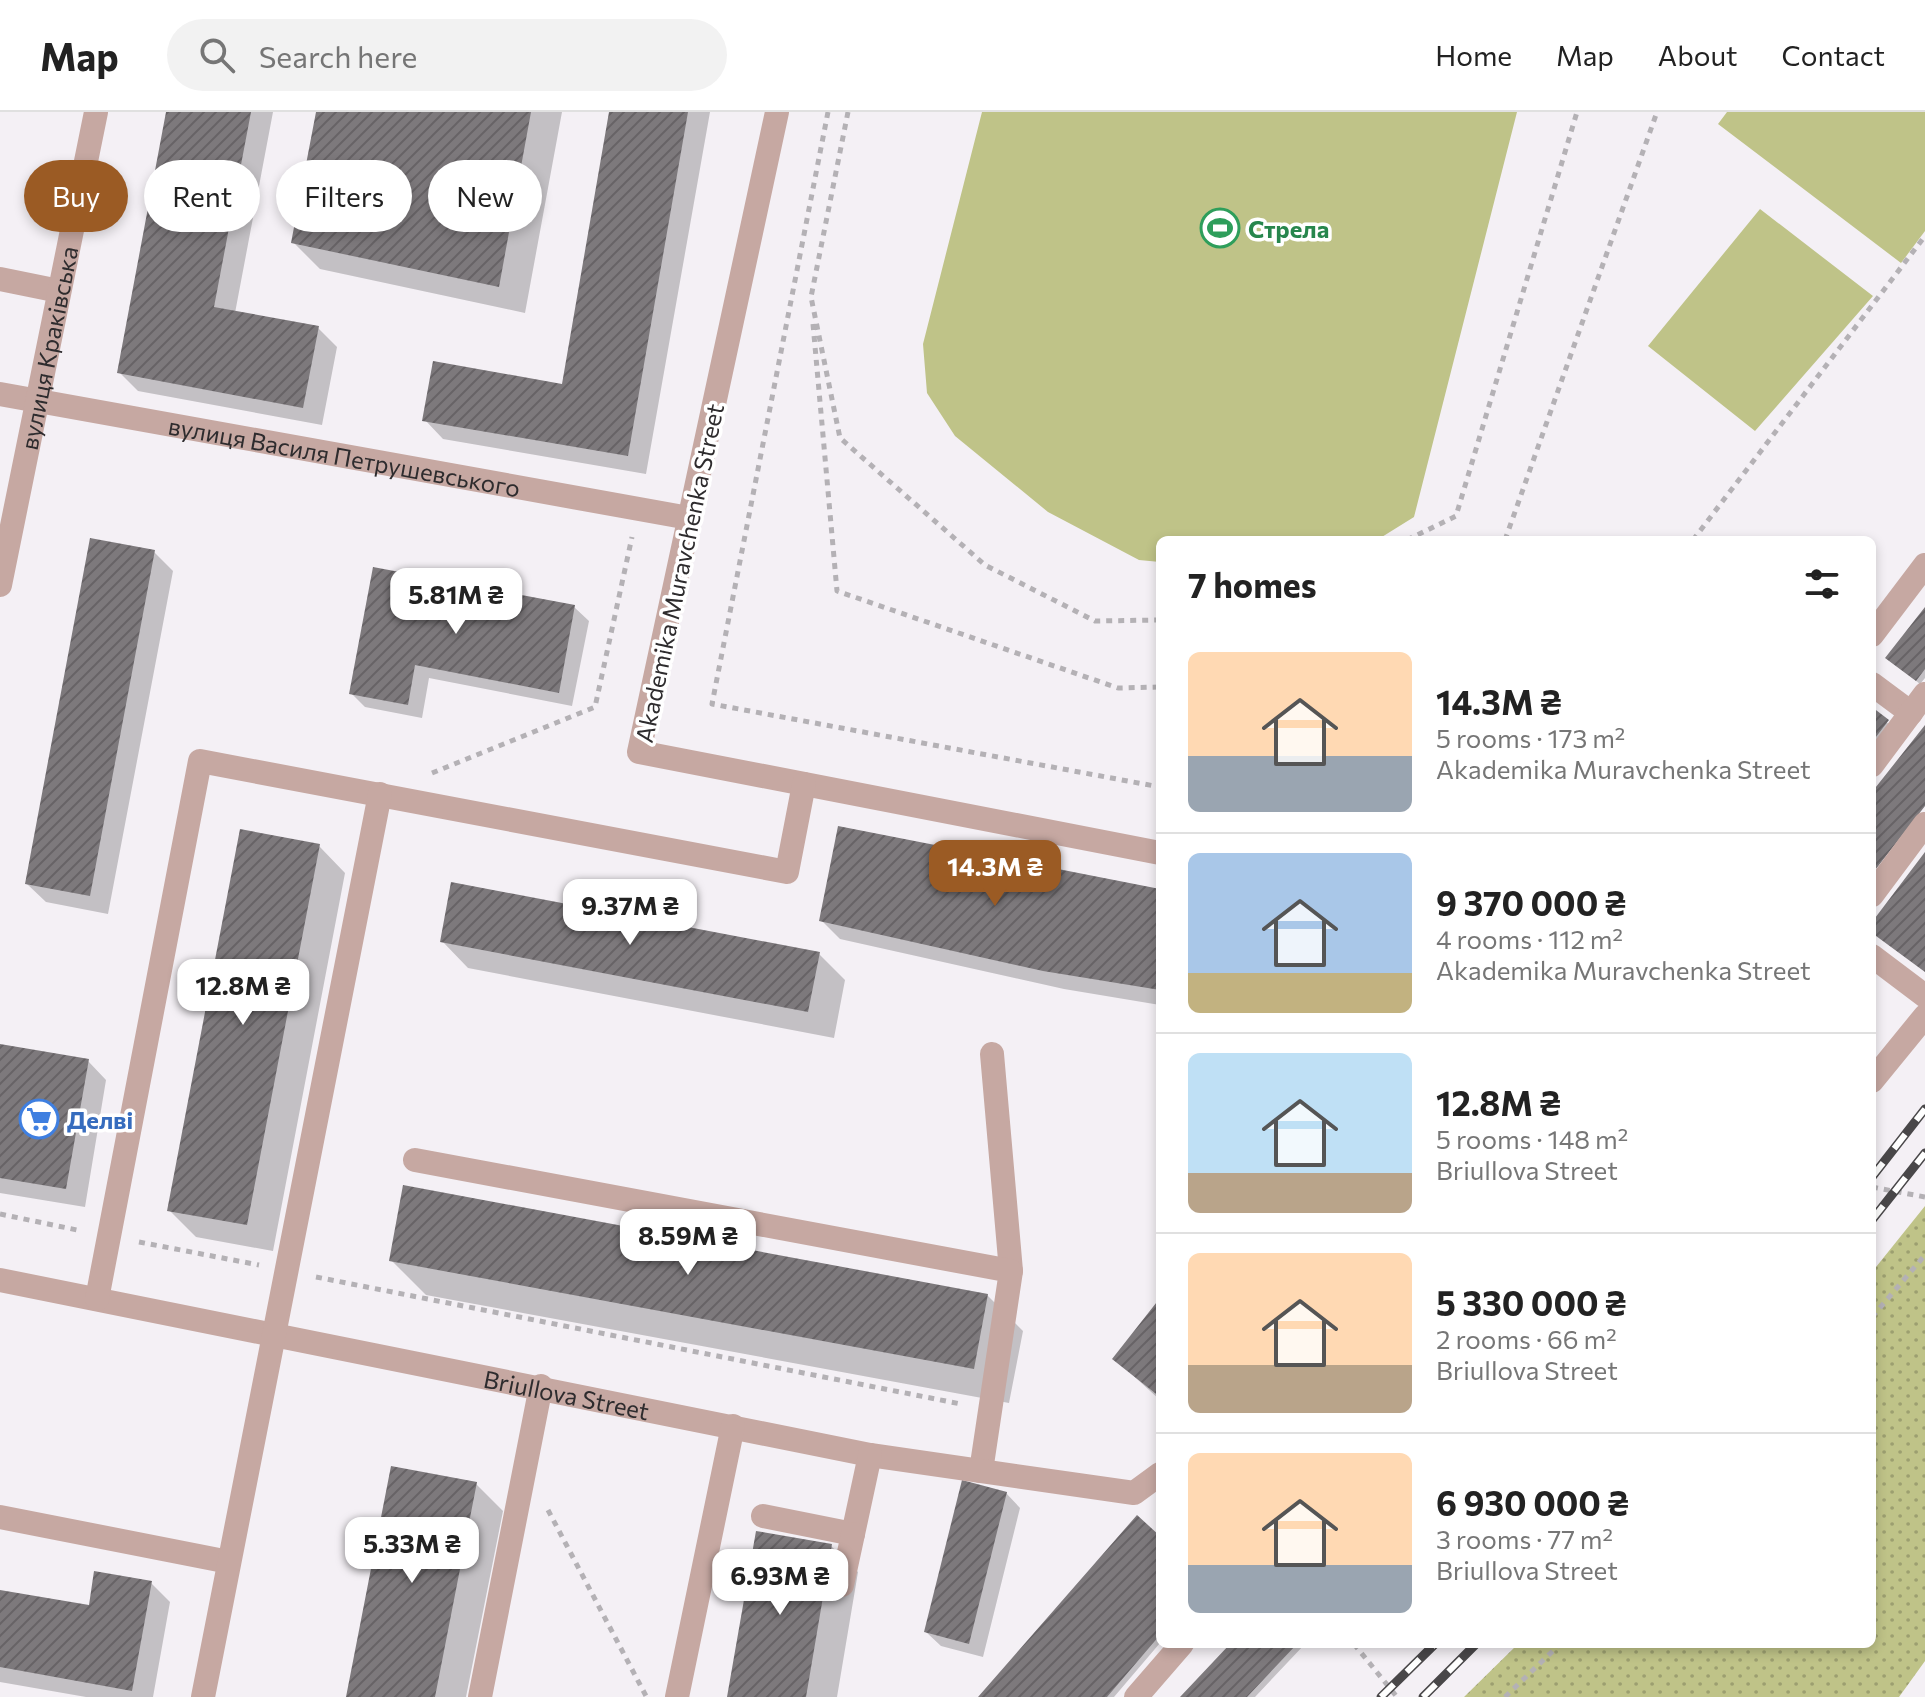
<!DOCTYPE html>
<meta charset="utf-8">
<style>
body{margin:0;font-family:Commissioner,sans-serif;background:#f2f2f2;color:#222;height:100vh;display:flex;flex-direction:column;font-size:30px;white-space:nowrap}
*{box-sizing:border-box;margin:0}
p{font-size:26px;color:#767676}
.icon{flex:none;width:44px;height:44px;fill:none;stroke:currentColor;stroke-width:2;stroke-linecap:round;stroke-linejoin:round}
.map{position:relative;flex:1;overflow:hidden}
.sheet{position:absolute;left:1156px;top:424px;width:720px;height:1112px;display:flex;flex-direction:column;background:#fff;border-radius:12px;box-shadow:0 4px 12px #0003}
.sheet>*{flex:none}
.top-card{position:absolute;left:24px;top:48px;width:760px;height:72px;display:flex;gap:16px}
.price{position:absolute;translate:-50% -68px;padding:0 18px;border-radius:16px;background:#fff;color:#222;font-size:26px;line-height:52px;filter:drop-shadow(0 2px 4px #0008)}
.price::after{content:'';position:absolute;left:50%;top:48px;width:24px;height:18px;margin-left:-12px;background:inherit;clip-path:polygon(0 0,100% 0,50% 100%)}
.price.on{background:#9b5b24;color:#fff}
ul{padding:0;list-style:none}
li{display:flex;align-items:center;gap:24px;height:200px;padding:0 32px}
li+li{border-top:2px solid #e0e0e0}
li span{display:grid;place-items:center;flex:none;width:224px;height:160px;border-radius:12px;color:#555}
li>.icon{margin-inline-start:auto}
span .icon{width:96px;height:96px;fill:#fffc;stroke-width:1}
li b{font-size:34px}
h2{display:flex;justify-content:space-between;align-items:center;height:96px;padding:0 32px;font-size:34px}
.tag{padding:0 28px;border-radius:36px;background:#fff;box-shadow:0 4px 12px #0003;font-size:28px;line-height:72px}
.tag.on{background:#9b5b24;color:#fff}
header{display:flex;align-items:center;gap:48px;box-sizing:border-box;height:112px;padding:0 40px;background:#fff;border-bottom:2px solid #e0e0e0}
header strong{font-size:38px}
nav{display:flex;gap:44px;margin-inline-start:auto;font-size:28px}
.search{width:560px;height:72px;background:#f2f2f2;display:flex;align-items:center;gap:20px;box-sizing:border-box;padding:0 28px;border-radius:44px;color:#767676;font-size:30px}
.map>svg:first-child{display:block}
.park{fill:url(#park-dots)}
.pitch{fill:#bfc388}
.shadow{fill:#0003}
.building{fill:url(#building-hatch)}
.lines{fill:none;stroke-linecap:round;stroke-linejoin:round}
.path{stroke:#b4b1b5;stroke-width:5;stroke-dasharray:6 6;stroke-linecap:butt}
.minor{stroke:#c6a8a2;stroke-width:24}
.rail-casing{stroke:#494749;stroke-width:9}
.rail{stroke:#fff;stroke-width:6;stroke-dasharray:18;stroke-linecap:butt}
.labels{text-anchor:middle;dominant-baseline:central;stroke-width:7;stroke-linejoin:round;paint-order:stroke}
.leisure-label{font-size:24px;font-weight:bold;fill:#27864d;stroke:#fff;text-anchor:start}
.street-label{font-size:24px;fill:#2e2c2e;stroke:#fff}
.shop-label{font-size:24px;font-weight:bold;fill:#366cbe;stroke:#fff;text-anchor:start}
</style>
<header>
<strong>Map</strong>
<div class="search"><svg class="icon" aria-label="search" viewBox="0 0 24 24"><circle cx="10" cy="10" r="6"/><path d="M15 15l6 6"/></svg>Search here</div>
<nav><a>Home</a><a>Map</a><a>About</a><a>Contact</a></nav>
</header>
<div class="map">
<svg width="1925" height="1585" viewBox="0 0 1925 1585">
<defs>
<pattern id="park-dots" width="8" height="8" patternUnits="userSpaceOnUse" patternTransform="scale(2)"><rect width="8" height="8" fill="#bfc388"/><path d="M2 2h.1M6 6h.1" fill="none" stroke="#9c9f70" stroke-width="1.8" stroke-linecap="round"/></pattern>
<pattern id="building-hatch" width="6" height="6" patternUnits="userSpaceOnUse" patternTransform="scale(2)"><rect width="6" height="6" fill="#7d797c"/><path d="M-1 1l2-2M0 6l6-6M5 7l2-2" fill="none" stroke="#676366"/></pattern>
</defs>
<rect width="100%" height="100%" fill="#f4f0f5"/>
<path class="park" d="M1925 1094V1549L1899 1585H1464L1518 1532H1872V1160Z"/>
<path class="pitch" d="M982 0H1517L1414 405 1377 428H1160V450L1139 448 1048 400 955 324 927 281 923 232Z
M1727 0H1925V119L1901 151 1718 12Z
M1760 97 1873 184 1755 319 1648 234Z"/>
<path class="shadow" d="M168 0H273L235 201 318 216 337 235 322 313 138 279 119 260Z
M318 0H562L525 201 320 157 293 130Z
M611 0H710L646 362 443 327 425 308 563 274Z
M154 440 173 459 108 802 46 790 27 772Z
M375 457 574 495 589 509 572 594 429 566 422 606 365 595 351 581Z
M1925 498V566L1920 572 1892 550Z
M1872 598 1891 614 1872 639Z
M319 734 345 761 273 1139 196 1125 169 1098Z
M1160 778V893L1064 877 840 827 821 808Z
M442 829 819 842 845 868 834 926 468 856Z
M0 934 88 949 106 968 85 1095 0 1081Z
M391 1148 988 1184 1023 1219 1009 1291 426 1183Z
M1160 1190V1288L1115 1247Z
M476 1372 503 1399 466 1585H348Z
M1006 1381 1020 1396 983 1545 941 1534 926 1520Z
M1160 1425V1531L1114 1585H980Z
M831 1434 858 1460 837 1585H729Z
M151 1471 170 1490 153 1585H86L0 1570V1480L90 1495Z
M1232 1532H1305L1255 1585H1182Z"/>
<path class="building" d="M166 0H251L214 195 319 214 303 296 117 261Z
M316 0H531L499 175 291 131Z
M609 0H688L628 344 422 309 433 249 562 272Z
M90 426 155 438 90 784 25 772Z
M373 455 575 493 559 581 415 553 408 593 349 582Z
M1925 495V557L1916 569 1885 546Z
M1872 595 1889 608 1872 630Z
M1925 613V694L1872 762V680Z
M838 714 1160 777V878L1043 859 819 809Z
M240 717 320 732 247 1113 167 1099Z
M1925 740V860L1872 821V810Z
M451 770 820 840 808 900 440 830Z
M0 932 89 947 66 1077 0 1066Z
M403 1073 988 1182 974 1257 389 1149Z
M1160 1186V1285L1112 1247Z
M391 1354 477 1370 435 1585H346Z
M962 1368 1007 1380 969 1532 924 1520Z
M1137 1403 1160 1424V1523L1107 1585H978Z
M756 1419 832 1432 806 1585H727Z
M94 1459 152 1469 132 1579 0 1555V1478L89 1493Z
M1230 1532H1297L1247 1585H1180Z"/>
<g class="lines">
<path class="path" d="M828 0 712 592 1160 675
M848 0 811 185 840 326 985 453 1095 509 1160 508
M813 212 837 479 1118 576 1160 575
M1407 428 1456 404 1577 0
M1505 428 1657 0
M1693 428 1925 124
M432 661 595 595 632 425
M1872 1075 1925 1085
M0 1102 82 1119
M139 1130 259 1153
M316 1165 961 1292
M1872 1205 1925 1143
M548 1398 646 1584
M1354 1532 1397 1585
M1505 1585 1560 1532"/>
<g class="minor">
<path d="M777 0 639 640 1160 741"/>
<path d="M0 167 59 179"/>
<path id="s1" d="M0 282 689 406"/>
<path id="s2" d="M0 473 96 0"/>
<path d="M1872 523 1925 453"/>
<path d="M1872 572 1911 601"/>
<path d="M1872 653 1925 582"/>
<path d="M1872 783 1925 712"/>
<path d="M1872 844 1925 884"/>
<path d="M992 942 1011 1159"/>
<path d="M1872 969 1925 904"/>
<path d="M415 1048 1011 1159 981 1359"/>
<path id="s3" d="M0 1168 870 1343 1134 1381 1160 1362"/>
<path d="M97 1187 200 649 787 760 804 672"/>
<path d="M763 1404 853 1422 870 1343"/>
<path d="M0 1405 229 1450"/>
<path d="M842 1473 853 1422"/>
<path d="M203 1585 380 682"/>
<path d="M480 1585 541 1274"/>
<path d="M677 1585 733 1314"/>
<path d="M1136 1585 1182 1532"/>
</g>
<defs>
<path id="rail" d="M1872 1065 1925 997
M1872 1108 1925 1041
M1381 1585 1435 1532
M1423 1585 1476 1532"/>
</defs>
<use href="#rail" class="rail-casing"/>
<use href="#rail" class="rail"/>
</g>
<defs>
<symbol id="stadium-ring" viewBox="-11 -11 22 22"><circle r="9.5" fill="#fff" stroke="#2e9e5b" stroke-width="1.5"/><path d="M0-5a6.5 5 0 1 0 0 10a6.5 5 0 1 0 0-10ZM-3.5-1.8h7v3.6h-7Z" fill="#2e9e5b"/></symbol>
<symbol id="supermarket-ring" viewBox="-11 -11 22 22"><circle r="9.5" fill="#fff" stroke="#3f7fe0" stroke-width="1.5"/><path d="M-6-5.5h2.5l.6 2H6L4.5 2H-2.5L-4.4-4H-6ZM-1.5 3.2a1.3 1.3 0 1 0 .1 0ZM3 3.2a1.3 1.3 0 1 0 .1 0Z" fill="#3f7fe0"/></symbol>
</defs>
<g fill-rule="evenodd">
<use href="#stadium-ring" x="1198" y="94" width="44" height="44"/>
<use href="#supermarket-ring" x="17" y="985" width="44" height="44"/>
</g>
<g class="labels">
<g class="leisure-label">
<text x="1248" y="116">Стрела</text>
</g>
<g class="street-label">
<text stroke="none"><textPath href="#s2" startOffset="242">вулиця Краківська</textPath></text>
<text stroke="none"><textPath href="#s1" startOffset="350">вулиця Василя Петрушевського</textPath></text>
<text transform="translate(679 461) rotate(-78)">Akademika Muravchenka Street</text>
<text stroke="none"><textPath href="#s3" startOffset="578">Briullova Street</textPath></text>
</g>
<g class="shop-label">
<text x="67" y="1007">Делві</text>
</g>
</g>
</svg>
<b class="price" style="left:456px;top:524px">5.81M ₴</b>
<b class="price on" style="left:995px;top:796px">14.3M ₴</b>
<b class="price" style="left:630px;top:835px">9.37M ₴</b>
<b class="price" style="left:243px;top:915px">12.8M ₴</b>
<b class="price" style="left:688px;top:1165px">8.59M ₴</b>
<b class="price" style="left:412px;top:1473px">5.33M ₴</b>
<b class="price" style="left:780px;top:1505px">6.93M ₴</b>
<div class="top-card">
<a class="tag on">Buy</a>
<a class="tag">Rent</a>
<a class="tag">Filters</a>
<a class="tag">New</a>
</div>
<section class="sheet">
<h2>7 homes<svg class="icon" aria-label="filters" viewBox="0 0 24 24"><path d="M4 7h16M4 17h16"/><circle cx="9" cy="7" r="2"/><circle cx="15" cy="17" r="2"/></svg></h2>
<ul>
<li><span style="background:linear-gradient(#ffd9b3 65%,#9aa5b1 0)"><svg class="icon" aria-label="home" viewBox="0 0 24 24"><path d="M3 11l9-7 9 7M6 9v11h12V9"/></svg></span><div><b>14.3M ₴</b><p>5 rooms · 173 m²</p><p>Akademika Muravchenka Street</p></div></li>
<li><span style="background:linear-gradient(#a9c7e8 75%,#c2b280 0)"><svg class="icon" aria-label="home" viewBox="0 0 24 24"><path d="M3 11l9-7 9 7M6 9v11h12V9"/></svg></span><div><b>9 370 000 ₴</b><p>4 rooms · 112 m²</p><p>Akademika Muravchenka Street</p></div></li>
<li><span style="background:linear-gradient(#bfe0f5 75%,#b9a48a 0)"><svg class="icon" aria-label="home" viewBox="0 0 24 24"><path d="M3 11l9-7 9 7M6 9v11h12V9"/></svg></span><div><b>12.8M ₴</b><p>5 rooms · 148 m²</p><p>Briullova Street</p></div></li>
<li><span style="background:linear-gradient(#ffd9b3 70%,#b9a48a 0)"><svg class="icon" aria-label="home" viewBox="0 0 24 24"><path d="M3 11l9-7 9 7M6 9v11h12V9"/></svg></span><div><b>5 330 000 ₴</b><p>2 rooms · 66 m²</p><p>Briullova Street</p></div></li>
<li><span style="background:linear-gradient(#ffd9b3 70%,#9aa5b1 0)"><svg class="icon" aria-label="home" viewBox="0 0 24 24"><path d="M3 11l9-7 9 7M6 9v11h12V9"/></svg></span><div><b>6 930 000 ₴</b><p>3 rooms · 77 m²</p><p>Briullova Street</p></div></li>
</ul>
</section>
</div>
